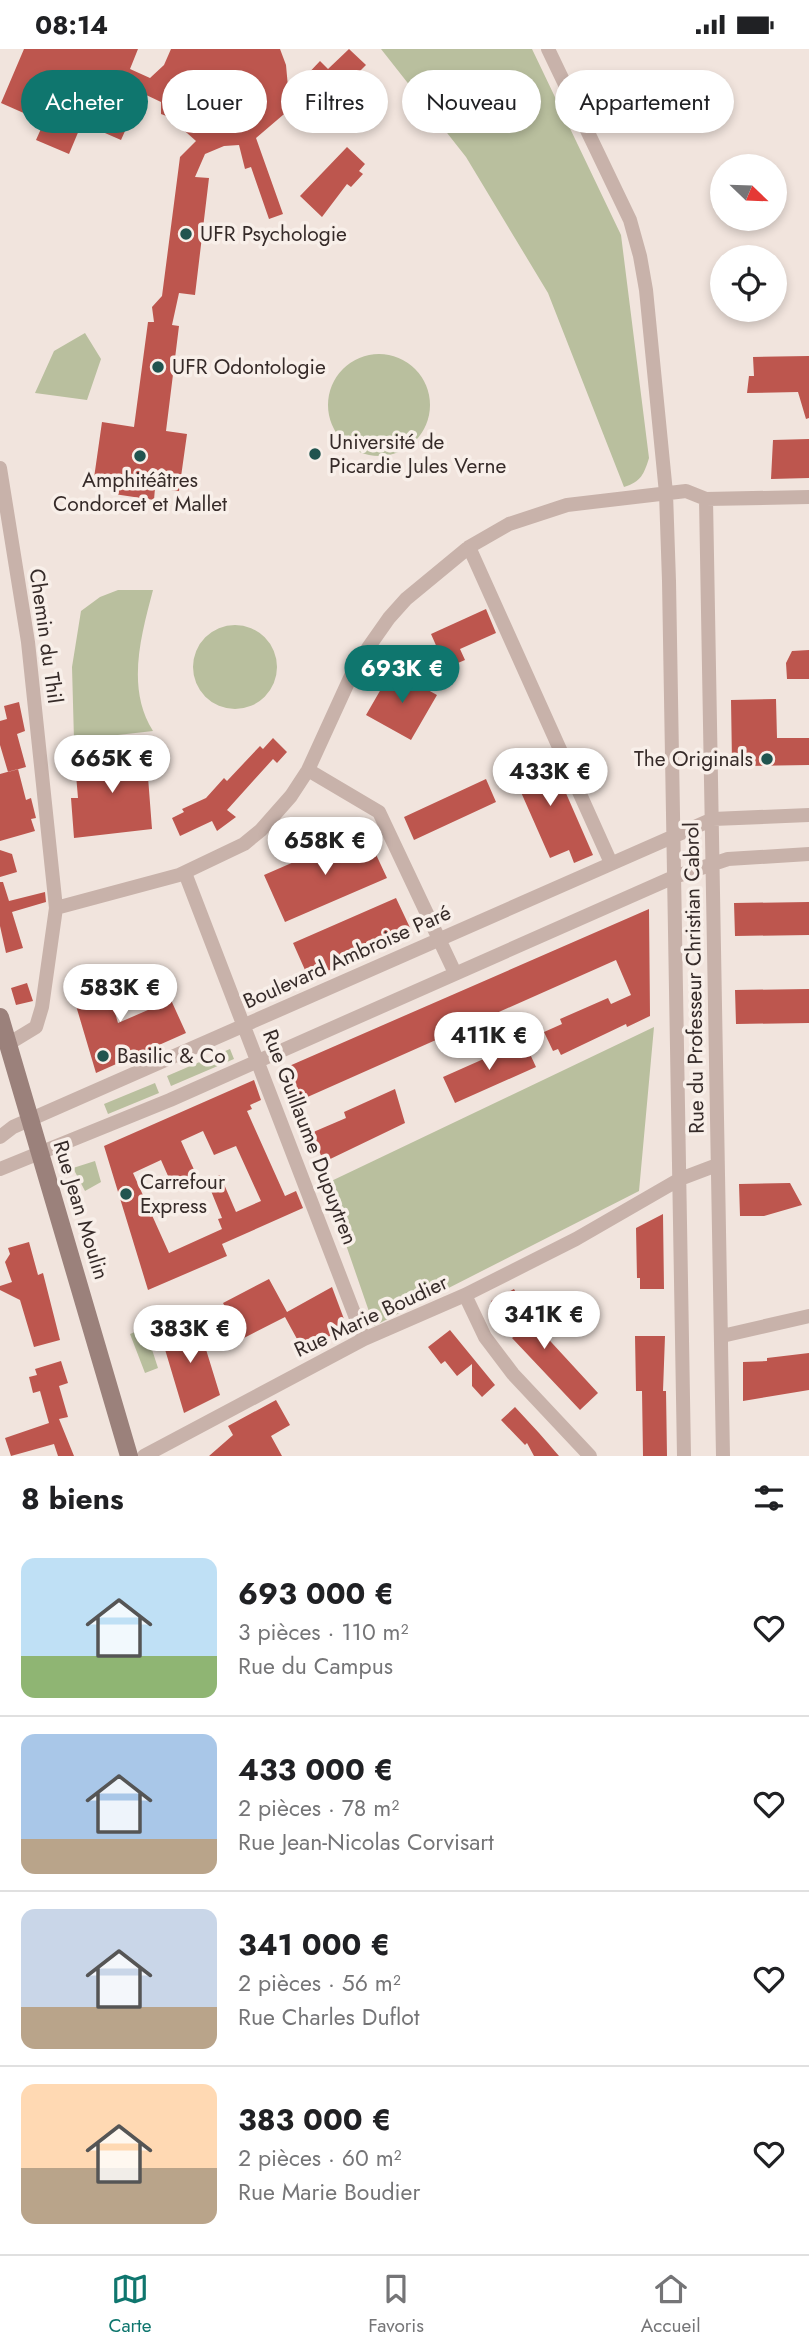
<!DOCTYPE html>
<html lang="fr">
<meta charset="utf-8">
<style>
body{margin:0;font-family:Jost,sans-serif;background:#f6f6f6;color:#202124;height:100vh;display:flex;flex-direction:column;font-size:26px;white-space:nowrap}
*{box-sizing:border-box;margin:0}
p{font-size:23px;color:#757577}
.icon{flex:none;width:38px;height:38px;fill:none;stroke:currentColor;stroke-width:2;stroke-linecap:round;stroke-linejoin:round}
.map{position:relative;height:1407px;overflow:hidden}
.side{display:flex;flex-direction:column;background:#fff;flex:1}
.side>*{flex:none}
.top-card{position:absolute;left:21px;top:21px;width:768px;height:63px;display:flex;gap:14px}
.needle{width:46px;rotate:113deg}
.tools{position:absolute;left:710px;top:105px;display:grid;gap:14px}
.tools a{display:grid;place-items:center;width:77px;height:77px;border-radius:50%;background:#fff;box-shadow:0 4px 10px #0003;font-size:35px}
.price{position:absolute;translate:-50% -60px;padding:0 16px;border-radius:24px;background:#fff;color:#222;font-size:23px;line-height:46px;filter:drop-shadow(0 2px 4px #0008)}
.price::after{content:'';position:absolute;left:50%;top:42px;width:21px;height:16px;margin-left:-10px;background:inherit;clip-path:polygon(0 0,100% 0,50% 100%)}
.price.current{background:#0f766e;color:#fff}
ul{padding:0;list-style:none}
li{display:flex;align-items:center;gap:21px;height:175px;padding:0 21px}
li+li{border-top:2px solid #e0e0e0}
li span{display:grid;place-items:center;flex:none;width:196px;height:140px;border-radius:14px;color:#555}
li>.icon{margin-inline-start:auto}
span .icon{width:84px;height:84px;fill:#fffc;stroke-width:1}
li b{font-size:30px}
h2{display:flex;justify-content:space-between;align-items:center;height:84px;padding:0 21px;font-size:30px}
.tag{padding:0 24px;border-radius:32px;background:#fff;box-shadow:0 4px 10px #0003;font-size:24px;line-height:63px}
.tag.current{background:#0f766e;color:#fff}
.status{display:flex;justify-content:space-between;align-items:center;height:49px;padding:0 35px;background:#fff;direction:ltr}
.status svg{height:19px;fill:currentColor}
.dock{display:flex;justify-content:space-around;align-items:center;height:98px;border-top:2px solid #e0e0e0;background:#fff;font-size:19px;color:#757577}
.dock a{display:grid;justify-items:center;gap:4px}
.dock .current{color:#0f766e}
.map>svg:first-child{display:block}
.green{fill:#b9bf9e}
.building{fill:#bd564e;fill-rule:evenodd}
.lines{fill:none;stroke-linecap:round;stroke-linejoin:round}
.minor{stroke:#c8b2aa;stroke-width:14}
.secondary{stroke:#9b817b;stroke-width:18}
.poi-dot{fill:#21544f;stroke:#f8efe9;stroke-width:2.5}
.labels{text-anchor:middle;dominant-baseline:central;stroke-width:7;stroke-linejoin:round;paint-order:stroke}
.poi-label{font-size:21px;fill:#362b29;stroke:#f8efe9;text-anchor:start}
.street-label{font-size:21px;fill:#362b29;stroke:#f8efe9}
</style>
<div class="status"><b>08:14</b><svg viewBox="0 0 49 12"><path d="M0 12V9h3v3zM5 12V6h3v6zM10 12V3h3v9zM15 12V0h3v12zM26 1h20v11H26zM47 4h2v5h-2z"/></svg></div>
<div class="map">
<svg width="809" height="1407" viewBox="0 0 809 1407">
<rect width="100%" height="100%" fill="#f1e4dd"/>
<path class="green" d="M381 0H532L621 186 649 409C644 425 641 433 624 438L548 244 466 108Z
M85 284 101 310 87 351 35 344 54 302Z
M328 356a51 51 0 1 1 102 0a51 51 0 1 1-102 0Z
M118 541H153C141 587 126 639 153 682L74 691 72 618 81 562 100 548Z
M193 618a42 42 0 1 1 84 0a42 42 0 1 1-84 0Z
M654 978 639 1142 374 1277 325 1135Z
M230 1000 234 1010 171 1037 167 1027Z
M155 1034 159 1044 108 1065 104 1055Z
M95 1112 101 1133 85 1142 73 1119Z
M145 1279 158 1319 145 1324 130 1285Z"/>
<path class="building" d="M24 0H138L130 20 150 29 164 16 171 0H280L286 16 290 60 256 89 283 165 269 170 251 118 245 120 239 96 224 97 205 105 195 128 209 129 195 246 179 244 172 276 179 277 166 382 187 385 179 442 155 439 154 451 114 445 115 439 103 437 104 430 94 429 102 373 134 378 148 273H154L152 258 162 247 180 108 196 92 169 68 161 65V53L142 44 121 91 82 74 69 105 36 91 44 73 1 54Z
M349 0 366 16 358 24 378 43 361 61 354 53 333 74 316 58 324 50 303 30 320 12 328 20Z
M347 98 365 115 359 122 363 125 351 138 347 135 322 168 300 147Z
M809 307V369L806 370 798 343 747 344 749 327H754L753 308Z
M809 390V429L771 430 773 391Z
M486 560 496 584 460 600 465 611 446 619 431 585Z
M809 601V630H787L786 614 792 602Z
M392 621 437 646 411 691 366 666Z
M776 650 777 689H809V716L747 717 732 714 731 651Z
M19 653 25 682 17 685 26 718 8 723 0 696V672L7 670 4 657Z
M273 689 287 703 277 714 273 710 227 761 236 768 217 782 212 772 180 787 172 769 184 763 182 760 206 749 224 729 227 732 260 697 263 700Z
M87 701 88 715 114 712V704L146 702 152 780 74 789 71 749H78L74 702Z
M543 701 554 727 558 726 593 806 574 814 569 801 550 809 509 716Z
M18 720 26 751 31 749 36 769 31 770 35 782 0 792V725Z
M486 730 496 753 414 791 404 768Z
M365 782 387 829 285 873 264 826Z
M0 801 12 805 17 823 0 828Z
M0 833H3L9 852 45 843 46 853 12 863 23 899 6 904 0 877Z
M396 849 413 885 309 930 293 894Z
M809 853V886L735 887 734 854Z
M649 860 650 967 627 978 626 975 561 1006 558 1000 553 1002 544 983 562 975 560 970 608 949 611 955 631 946 616 911 294 1054 280 1021Z
M103 923 118 974 171 951 186 984 96 1024 69 933Z
M27 934 33 952 16 956 11 939Z
M809 940V974L736 975 735 941Z
M524 992 536 1018 455 1054 443 1028Z
M254 1031 261 1051 250 1056 252 1060 247 1062 285 1147 296 1142 303 1159 222 1195 227 1207 148 1241 104 1097ZM203 1082 214 1106 236 1097 261 1152 236 1163 220 1126 207 1132 222 1169 218 1170 222 1180 169 1204 133 1124 161 1111 172 1136 196 1125 181 1092Z
M395 1040 405 1074 324 1113 311 1084 346 1069 344 1063Z
M790 1134 802 1156 764 1167H740L739 1135Z
M663 1165 664 1240H640V1229H637L636 1179Z
M29 1193 38 1226 43 1224 60 1291 34 1298 20 1251 0 1241V1237L12 1233 5 1213 10 1205 8 1199Z
M269 1230 287 1263 332 1238 347 1278 303 1301 285 1268 242 1290 223 1254Z
M514 1240 529 1269 598 1344 580 1361 512 1289 516 1286 502 1262 498 1264 491 1252Z
M196 1268 220 1346 184 1364 161 1287Z
M450 1281 495 1336 482 1348 472 1337V1315L457 1327 445 1312 441 1315 428 1298Z
M635 1287H665L663 1342H666L667 1407H643L642 1342H636Z
M809 1304V1341L743 1352V1313L767 1312V1309Z
M61 1312 68 1334 59 1337 68 1368 59 1370 74 1407H58L54 1395 11 1407 5 1389 49 1374 40 1342 33 1344 29 1328 37 1326 35 1320Z
M276 1351 290 1376 271 1387 282 1407H209L233 1386 228 1377Z
M515 1358 539 1384 559 1407H534L527 1394 525 1396 501 1371Z"/>
<g class="lines">
<path class="minor" d="M548 0 630 171 640 207 646 241 666 444 669 532 684 1407
M0 419 28 593 56 859 42 958 36 978 8 995
M706 450 723 1407
M469 498 611 814
M308 721 379 763 455 924
M185 824 364 1290
M56 859 179 826 244 795 261 781 291 747 308 721 356 616 389 569 406 550 469 498 509 475 567 456 686 442 706 450 809 448
M0 1088 13 1078 713 770 809 766
M0 1120 170 1051 674 828 728 810 809 805
M465 1246 485 1288 513 1325 590 1407
M722 1287 809 1267
M144 1407 364 1290 465 1246 576 1190 680 1130 717 1116"/>
<path class="secondary" d="M0 968 129 1407"/>
</g>
<g class="poi-dot">
<circle cx="186" cy="185" r="7"/>
<circle cx="158" cy="318" r="7"/>
<circle cx="315" cy="405" r="7"/>
<circle cx="140" cy="407" r="7"/>
<circle cx="767" cy="710" r="7"/>
<circle cx="103" cy="1007" r="7"/>
<circle cx="126" cy="1145" r="7"/>
</g>
<g class="labels">
<g class="poi-label">
<text x="200" y="185">UFR Psychologie</text>
<text x="172" y="318">UFR Odontologie</text>
<text x="329" y="393">Université de<tspan x="329" dy="24">Picardie Jules Verne</tspan></text>
<text x="140" y="431" text-anchor="middle">Amphitéâtres<tspan x="140" dy="24">Condorcet et Mallet</tspan></text>
<text x="753" y="710" text-anchor="end">The Originals</text>
<text x="117" y="1007">Basilic &amp; Co</text>
<text x="140" y="1133">Carrefour<tspan x="140" dy="24">Express</tspan></text>
</g>
<g class="street-label">
<text transform="translate(46 587) rotate(82)">Chemin du Thil</text>
<text transform="translate(347 908) rotate(-24)">Boulevard Ambroise Paré</text>
<text transform="translate(694 929) rotate(-91)">Rue du Professeur Christian Cabrol</text>
<text transform="translate(310 1088) rotate(69)">Rue Guillaume Dupuytren</text>
<text transform="translate(81 1161) rotate(73)">Rue Jean Moulin</text>
<text transform="translate(371 1267) rotate(-25)">Rue Marie Boudier</text>
</g>
</g>
</svg>
<div class="tools">
<a><svg class="needle" viewBox="-14 -14 28 28"><path d="M0-13l5 13h-10z" fill="#e53935"/><path d="M0 13l5-13h-10z" fill="#757577"/></svg></a>
<a><svg class="icon" aria-label="locate" viewBox="0 0 24 24"><circle cx="12" cy="12" r="6"/><path d="M12 2v4M12 18v4M2 12h4M18 12h4"/></svg></a>
</div>
<b class="price current" style="left:402px;top:656px">693K €</b>
<b class="price" style="left:112px;top:746px">665K €</b>
<b class="price" style="left:550px;top:759px">433K €</b>
<b class="price" style="left:325px;top:828px">658K €</b>
<b class="price" style="left:120px;top:975px">583K €</b>
<b class="price" style="left:489px;top:1023px">411K €</b>
<b class="price" style="left:544px;top:1302px">341K €</b>
<b class="price" style="left:190px;top:1316px">383K €</b>
<div class="top-card">
<a class="tag current">Acheter</a>
<a class="tag">Louer</a>
<a class="tag">Filtres</a>
<a class="tag">Nouveau</a>
<a class="tag">Appartement</a>
</div>
</div>
<section class="side">
<h2>8 biens<svg class="icon" aria-label="filters" viewBox="0 0 24 24"><path d="M4 7h16M4 17h16"/><circle cx="9" cy="7" r="2"/><circle cx="15" cy="17" r="2"/></svg></h2>
<ul>
<li><span style="background:linear-gradient(#bfe0f5 70%,#8fb573 0)"><svg class="icon" aria-label="home" viewBox="0 0 24 24"><path d="M3 11l9-7 9 7M6 9v11h12V9"/></svg></span><div><b>693 000 €</b><p>3 pièces · 110 m²</p><p>Rue du Campus</p></div><svg class="icon" aria-label="heart" viewBox="0 0 24 24"><path d="M12 20l-8-8c-3-5 5-10 8-4 3-6 11-1 8 4z"/></svg></li>
<li><span style="background:linear-gradient(#a9c7e8 75%,#b9a48a 0)"><svg class="icon" aria-label="home" viewBox="0 0 24 24"><path d="M3 11l9-7 9 7M6 9v11h12V9"/></svg></span><div><b>433 000 €</b><p>2 pièces · 78 m²</p><p>Rue Jean-Nicolas Corvisart</p></div><svg class="icon" aria-label="heart" viewBox="0 0 24 24"><path d="M12 20l-8-8c-3-5 5-10 8-4 3-6 11-1 8 4z"/></svg></li>
<li><span style="background:linear-gradient(#c9d6e8 70%,#b9a48a 0)"><svg class="icon" aria-label="home" viewBox="0 0 24 24"><path d="M3 11l9-7 9 7M6 9v11h12V9"/></svg></span><div><b>341 000 €</b><p>2 pièces · 56 m²</p><p>Rue Charles Duflot</p></div><svg class="icon" aria-label="heart" viewBox="0 0 24 24"><path d="M12 20l-8-8c-3-5 5-10 8-4 3-6 11-1 8 4z"/></svg></li>
<li><span style="background:linear-gradient(#ffd9b3 60%,#b9a48a 0)"><svg class="icon" aria-label="home" viewBox="0 0 24 24"><path d="M3 11l9-7 9 7M6 9v11h12V9"/></svg></span><div><b>383 000 €</b><p>2 pièces · 60 m²</p><p>Rue Marie Boudier</p></div><svg class="icon" aria-label="heart" viewBox="0 0 24 24"><path d="M12 20l-8-8c-3-5 5-10 8-4 3-6 11-1 8 4z"/></svg></li>
</ul>
</section>
<nav class="dock">
<a class="current"><svg class="icon" aria-label="map" viewBox="0 0 24 24"><path d="M3 6l6-2 6 2 6-2v14l-6 2-6-2-6 2zM9 4v14M15 6v14"/></svg>Carte</a>
<a><svg class="icon" aria-label="saved" viewBox="0 0 24 24"><path d="M7 4h10v16l-5-4-5 4z"/></svg>Favoris</a>
<a><svg class="icon" aria-label="home" viewBox="0 0 24 24"><path d="M3 11l9-7 9 7M6 9v11h12V9"/></svg>Accueil</a>
</nav>
